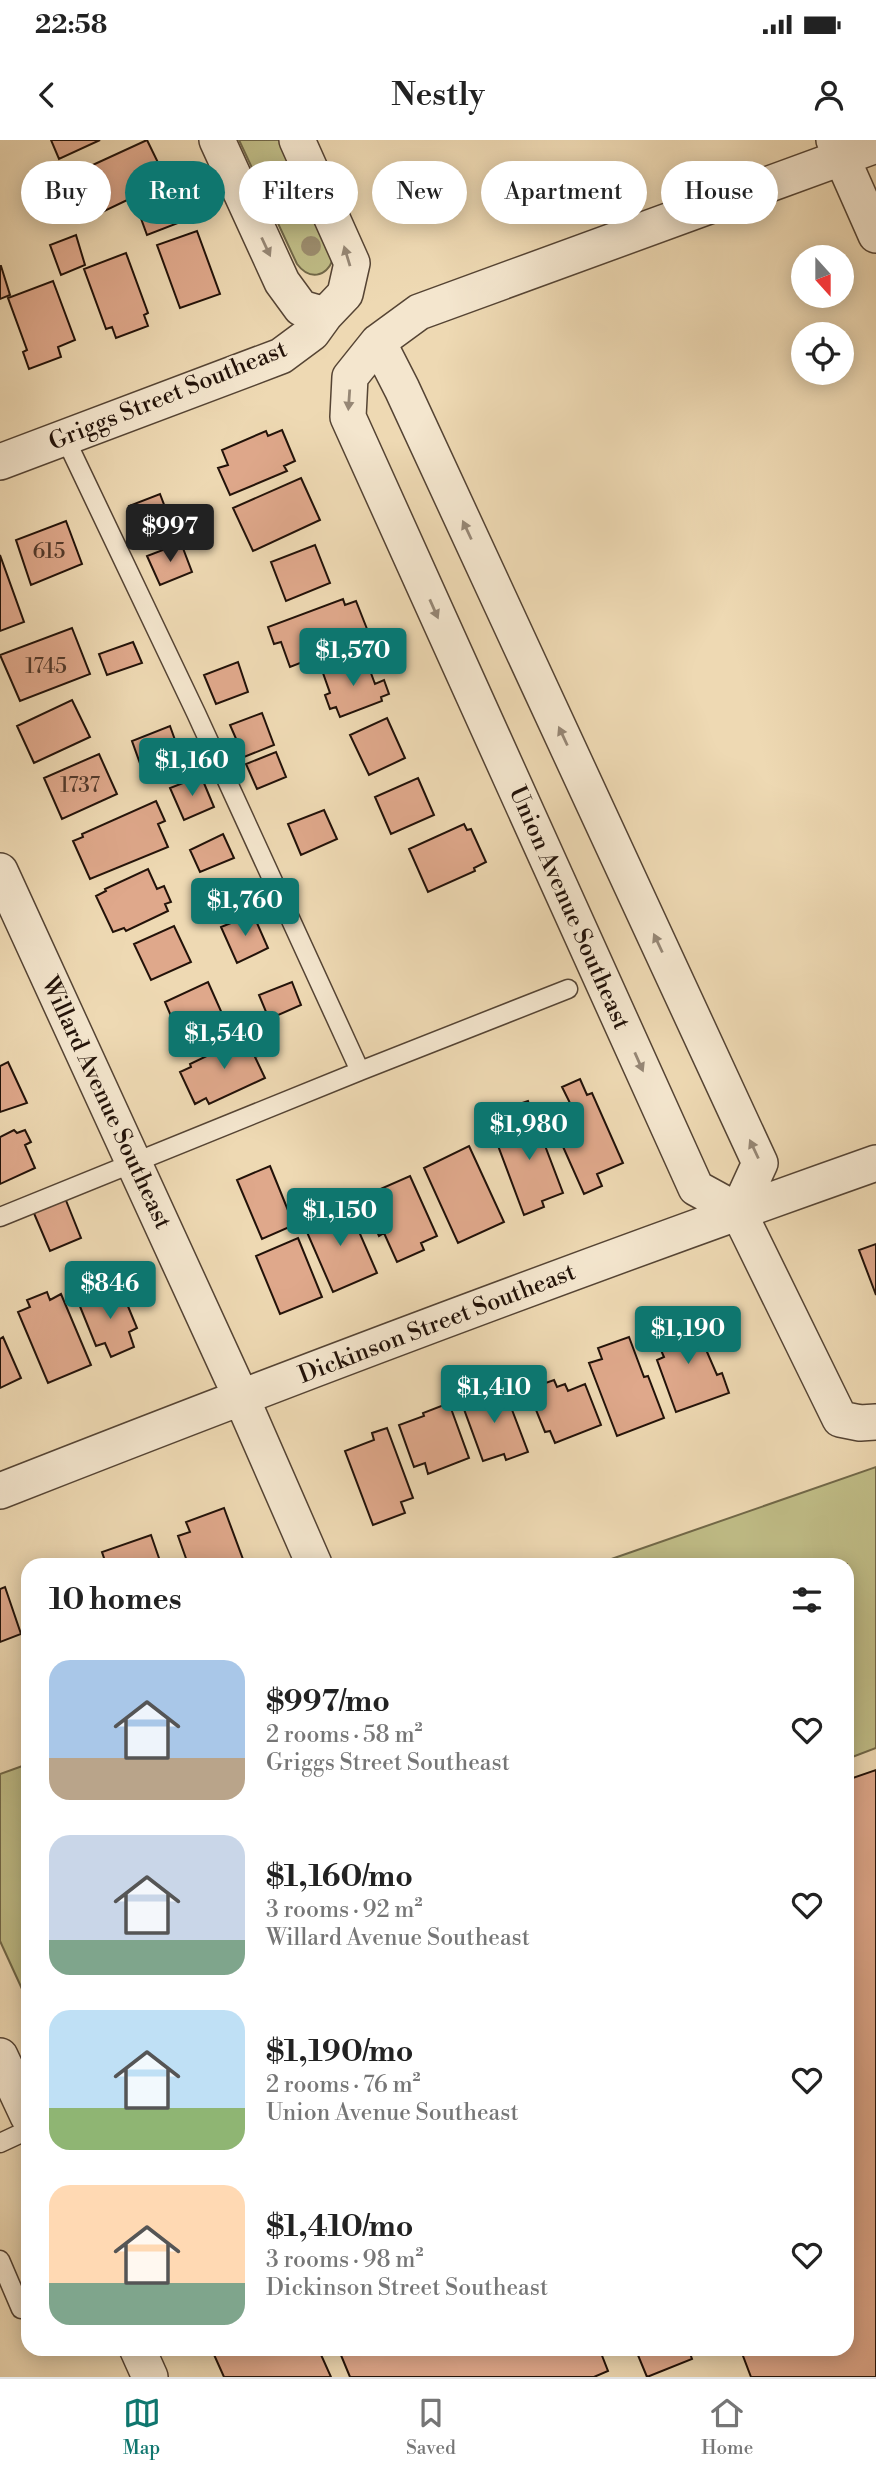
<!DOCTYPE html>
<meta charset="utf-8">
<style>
body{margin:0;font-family:"Libre Bodoni",serif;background:#f6f6f6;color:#222;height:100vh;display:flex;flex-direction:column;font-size:26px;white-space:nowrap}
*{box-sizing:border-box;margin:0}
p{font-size:23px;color:#767676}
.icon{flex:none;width:38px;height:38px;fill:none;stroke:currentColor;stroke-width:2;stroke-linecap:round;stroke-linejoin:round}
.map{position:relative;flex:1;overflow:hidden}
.drawer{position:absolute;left:21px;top:1418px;width:833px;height:798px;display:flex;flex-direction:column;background:#fff;border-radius:21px;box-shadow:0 4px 18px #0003}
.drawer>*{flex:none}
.top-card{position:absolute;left:21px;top:21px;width:835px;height:63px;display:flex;gap:14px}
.needle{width:46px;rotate:159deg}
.fabs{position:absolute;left:791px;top:105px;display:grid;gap:14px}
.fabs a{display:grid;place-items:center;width:63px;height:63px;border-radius:50%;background:#fff;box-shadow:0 4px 18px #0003;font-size:35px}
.price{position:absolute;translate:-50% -60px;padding:0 16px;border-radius:7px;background:#0f766e;color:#fff;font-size:23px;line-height:46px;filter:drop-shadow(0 2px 4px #0008)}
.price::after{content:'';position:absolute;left:50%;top:42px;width:21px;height:16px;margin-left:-10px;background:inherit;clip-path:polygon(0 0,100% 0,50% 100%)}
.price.current{background:#222;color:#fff}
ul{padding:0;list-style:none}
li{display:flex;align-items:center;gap:21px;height:175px;padding:0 28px}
li span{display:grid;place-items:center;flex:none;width:196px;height:140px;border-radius:21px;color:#555}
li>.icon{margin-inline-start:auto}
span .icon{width:84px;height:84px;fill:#fffc;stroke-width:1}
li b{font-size:30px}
h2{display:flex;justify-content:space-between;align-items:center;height:84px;padding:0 28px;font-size:30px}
.pill{padding:0 24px;border-radius:32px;background:#fff;box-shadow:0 4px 18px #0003;font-size:24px;line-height:63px}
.pill.current{background:#0f766e;color:#fff}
.status{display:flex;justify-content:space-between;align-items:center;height:49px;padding:0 35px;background:#fff;direction:ltr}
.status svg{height:19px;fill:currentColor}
header{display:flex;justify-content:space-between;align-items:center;height:91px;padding:0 28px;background:#fff;font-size:32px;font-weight:600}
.tabs{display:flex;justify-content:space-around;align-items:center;height:98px;border-top:2px solid #e0e0e0;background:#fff;font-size:19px;color:#767676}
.tabs a{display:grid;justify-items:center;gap:4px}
.tabs .current{color:#0f766e}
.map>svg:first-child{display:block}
.green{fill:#c0bd87;stroke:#716848;stroke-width:2}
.building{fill:#dfa88b;stroke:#221209;stroke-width:2}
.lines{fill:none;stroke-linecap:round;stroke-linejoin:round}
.service-casing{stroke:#554434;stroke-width:21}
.minor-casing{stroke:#554434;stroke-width:38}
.service{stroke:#f4e6ce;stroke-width:18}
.minor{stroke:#f4e6ce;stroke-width:35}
.tree{fill:#9c8d6e}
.oneway{fill:#968775}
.labels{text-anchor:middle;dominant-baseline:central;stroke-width:5;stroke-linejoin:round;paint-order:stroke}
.number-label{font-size:21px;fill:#51382a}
.street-label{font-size:24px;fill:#221209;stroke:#f4e6ce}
</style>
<div class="status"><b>22:58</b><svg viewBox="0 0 49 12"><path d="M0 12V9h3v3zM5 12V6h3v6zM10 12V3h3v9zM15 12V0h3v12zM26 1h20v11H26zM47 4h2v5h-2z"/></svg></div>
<header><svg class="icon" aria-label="back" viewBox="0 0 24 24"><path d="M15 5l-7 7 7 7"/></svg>Nestly<svg class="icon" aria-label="person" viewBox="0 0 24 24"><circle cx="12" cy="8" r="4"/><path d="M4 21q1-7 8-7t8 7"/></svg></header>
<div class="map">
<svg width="876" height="2237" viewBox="0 0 876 2237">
<rect width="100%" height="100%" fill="#eed9b3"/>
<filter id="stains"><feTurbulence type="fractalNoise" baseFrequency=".00286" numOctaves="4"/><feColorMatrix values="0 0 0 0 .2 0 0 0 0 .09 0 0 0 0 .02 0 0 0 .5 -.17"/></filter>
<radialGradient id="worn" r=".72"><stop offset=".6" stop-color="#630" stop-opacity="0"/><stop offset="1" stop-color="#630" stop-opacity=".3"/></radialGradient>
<path class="green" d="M239 0H281L333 119C326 138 309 140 297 124Z
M876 1327V1608L847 1619V1424H597Z
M28 1624V1862L0 1801V1634Z"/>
<path class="building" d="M51 0H100L59 19Z
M147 0 167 41 94 76 73 34Z
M169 61 178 83 147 95 139 73Z
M197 91 220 154 180 168 157 105Z
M76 95 85 125 61 135 50 105Z
M126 113 148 173 144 175 148 186 116 198 112 187 106 189 84 129Z
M1 126 10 155 0 159V126Z
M53 141 75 200 58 207 61 217 29 229 23 212 27 210 8 158Z
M282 290 295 321 284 326 287 331 230 355 218 328 228 325 222 310 266 291 268 296Z
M301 338 320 380 253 411 233 368Z
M160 354 168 375 137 388 129 366Z
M66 381 82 424 31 445 16 400Z
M181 403 192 432 160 445 147 416Z
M315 405 330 443 286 461 271 422Z
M0 415 24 482 0 491Z
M343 459 345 465 356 461 369 494 359 497V500L290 527 281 502 274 504 268 487Z
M72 488 90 534 20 561 0 515Z
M133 502 142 523 107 535 99 514Z
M365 517 375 544 384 540 389 554 381 557 382 561 340 577 336 567 330 569 325 555 330 553 323 533Z
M238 522 248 552 216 564 204 535Z
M72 560 90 597 34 623 17 586Z
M262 573 274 605 244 617 230 585Z
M387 578 405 618 369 635 350 595Z
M170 586 180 614 142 629 132 601Z
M276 612 286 637 257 649 246 624Z
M99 614 117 654 62 679 44 638Z
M201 636 214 667 184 680 170 648Z
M418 638 434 675 391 694 375 657Z
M156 661 165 681 158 684 168 707 90 739 73 701 83 697 82 694Z
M324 670 337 699 301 715 288 684Z
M464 684 467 690 471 689 486 722 474 728 475 731 428 752 409 709Z
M223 694 234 718 200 732 190 710Z
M148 729 157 749 164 746 171 762 165 764 168 771 126 791 124 788 113 792 96 756 106 751 105 749Z
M253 774 268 808 237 823 221 787Z
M174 786 191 822 151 840 134 804Z
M208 842 228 887 184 906 165 862Z
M292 842 301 865 269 879 259 855Z
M247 894 252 903 257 901 263 914 255 917 265 938 209 964 206 958 195 964 180 932 191 927 190 924 209 915 213 910Z
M8 922 27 963 0 972V926Z
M580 939 587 955 592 953 623 1023 597 1034 602 1046 584 1054 548 973 570 963 562 947Z
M528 961 563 1053 542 1061 544 1067 524 1075 497 1003 520 994 510 967Z
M14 990 17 993 25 990 31 1002 25 1005 35 1028 0 1044V997Z
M469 1006 504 1082 458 1103 424 1028Z
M270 1026 294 1085 262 1099 237 1040Z
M410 1036 437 1096 421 1103 424 1110 397 1122 384 1093 379 1096 368 1071 375 1068 369 1054Z
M65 1058 81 1098 50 1111 33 1071Z
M347 1064 377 1133 333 1152 303 1083Z
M298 1098 322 1157 280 1174 256 1116Z
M876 1104V1155L859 1110Z
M120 1147 137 1188 129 1192 134 1207 111 1217 105 1203 96 1206 79 1164Z
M47 1152 50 1160 61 1154 91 1225 48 1243 18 1172 30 1167 27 1160Z
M691 1175 717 1235 722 1233 729 1253 676 1272 657 1220 664 1217 657 1201 665 1198 660 1186Z
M3 1197 21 1238 0 1248V1199Z
M629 1197 644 1237 648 1236 664 1278 617 1296 589 1223 602 1219 598 1208Z
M554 1240 557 1247 565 1244 568 1251 585 1244 601 1285 555 1303 550 1291 545 1292 536 1270 541 1267 534 1247Z
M503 1246 528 1312 506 1320 504 1314 483 1321 461 1261Z
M449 1263 469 1318 428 1334 425 1323 414 1327 399 1285 424 1276 423 1273Z
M387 1288 413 1358 401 1362 405 1373 373 1385 345 1311 374 1300 372 1293Z
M224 1368 244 1422 238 1424H188L178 1396 190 1392 186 1382Z
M151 1395 161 1424H106L102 1412Z
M5 1447 21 1494 0 1502V1449Z
M876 1630V2237H751L740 2208H847V1640Z
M211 2208H318L331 2237H224Z
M338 2208H599L608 2231 594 2237H350Z
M635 2208H688L692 2219 647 2237Z"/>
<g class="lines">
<defs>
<path id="service" d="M360 931 568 849
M0 1077 360 931 196 573 65 298
M0 2003 28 1990
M0 2120 21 2169"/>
<path id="minor" d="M217 0 282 142 301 168 325 175
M834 0 876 95
M876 5 419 172 378 202 350 237 348 277 696 1048 738 1071 840 1279 860 1283 876 1282
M378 202 402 249 760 1023 738 1071
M0 322 281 216 312 193 325 175 345 154 352 123 297 0
M0 731 241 1257 314 1424
M0 1351C290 1237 582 1127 876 1023
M0 1916 28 1976
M137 2208 150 2237"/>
</defs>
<use href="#service" class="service-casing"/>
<use href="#minor" class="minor-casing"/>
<use href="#service" class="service"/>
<use href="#minor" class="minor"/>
</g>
<g class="tree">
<circle cx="285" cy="52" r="10"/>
<circle cx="311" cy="106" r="10"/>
</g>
<defs><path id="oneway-solid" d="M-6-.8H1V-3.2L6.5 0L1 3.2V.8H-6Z" transform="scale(1.75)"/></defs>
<g class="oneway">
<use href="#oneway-solid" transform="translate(266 107) rotate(65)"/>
<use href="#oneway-solid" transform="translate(347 116) rotate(-107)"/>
<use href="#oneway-solid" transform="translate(349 260) rotate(94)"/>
<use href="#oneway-solid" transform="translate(467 390) rotate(-115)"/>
<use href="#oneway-solid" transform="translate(434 469) rotate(66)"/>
<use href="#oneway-solid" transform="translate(563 596) rotate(-115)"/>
<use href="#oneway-solid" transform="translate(658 803) rotate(-115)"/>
<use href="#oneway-solid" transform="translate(639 922) rotate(66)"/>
<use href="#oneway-solid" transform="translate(754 1009) rotate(-115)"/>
</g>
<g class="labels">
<g class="number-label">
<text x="49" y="412">615</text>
<text x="46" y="527">1745</text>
<text x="80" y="646">1737</text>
</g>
<g class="street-label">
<text transform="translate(168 256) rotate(-22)">Griggs Street Southeast</text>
<text transform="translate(569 768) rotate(66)">Union Avenue Southeast</text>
<text transform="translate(106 963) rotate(65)">Willard Avenue Southeast</text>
<text transform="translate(437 1184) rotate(-21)">Dickinson Street Southeast</text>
</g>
</g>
<rect width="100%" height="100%" filter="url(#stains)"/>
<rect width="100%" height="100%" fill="url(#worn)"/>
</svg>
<div class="fabs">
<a><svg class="needle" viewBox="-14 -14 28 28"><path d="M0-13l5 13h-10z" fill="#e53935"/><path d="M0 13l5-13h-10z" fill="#767676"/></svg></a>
<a><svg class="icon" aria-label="locate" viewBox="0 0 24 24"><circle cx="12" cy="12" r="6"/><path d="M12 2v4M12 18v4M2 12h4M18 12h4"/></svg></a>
</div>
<b class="price current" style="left:170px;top:424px">$997</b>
<b class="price" style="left:353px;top:548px">$1,570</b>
<b class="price" style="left:192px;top:658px">$1,160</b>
<b class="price" style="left:245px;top:798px">$1,760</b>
<b class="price" style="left:224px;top:931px">$1,540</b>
<b class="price" style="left:529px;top:1022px">$1,980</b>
<b class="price" style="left:340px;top:1108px">$1,150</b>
<b class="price" style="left:110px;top:1181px">$846</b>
<b class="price" style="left:688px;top:1226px">$1,190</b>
<b class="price" style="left:494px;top:1285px">$1,410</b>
<div class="top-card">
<a class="pill">Buy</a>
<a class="pill current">Rent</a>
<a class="pill">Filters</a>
<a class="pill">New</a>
<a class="pill">Apartment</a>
<a class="pill">House</a>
</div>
<section class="drawer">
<h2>10 homes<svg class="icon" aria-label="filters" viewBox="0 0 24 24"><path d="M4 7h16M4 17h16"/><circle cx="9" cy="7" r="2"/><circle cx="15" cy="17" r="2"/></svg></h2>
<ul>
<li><span style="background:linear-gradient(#a9c7e8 70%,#b9a48a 0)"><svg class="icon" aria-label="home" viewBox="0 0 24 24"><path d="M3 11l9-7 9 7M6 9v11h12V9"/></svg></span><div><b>$997/mo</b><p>2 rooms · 58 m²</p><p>Griggs Street Southeast</p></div><svg class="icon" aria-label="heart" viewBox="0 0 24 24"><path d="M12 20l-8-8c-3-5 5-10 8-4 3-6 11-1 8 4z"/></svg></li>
<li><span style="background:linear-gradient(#c9d6e8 75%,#7fa58c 0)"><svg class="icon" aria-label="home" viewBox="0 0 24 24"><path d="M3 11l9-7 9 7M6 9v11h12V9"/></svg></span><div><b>$1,160/mo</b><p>3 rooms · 92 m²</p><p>Willard Avenue Southeast</p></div><svg class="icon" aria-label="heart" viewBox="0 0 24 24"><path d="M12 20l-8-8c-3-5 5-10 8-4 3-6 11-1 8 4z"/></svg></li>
<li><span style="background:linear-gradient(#bfe0f5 70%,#8fb573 0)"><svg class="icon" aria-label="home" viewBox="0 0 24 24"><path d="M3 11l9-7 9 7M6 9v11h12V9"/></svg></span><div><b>$1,190/mo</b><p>2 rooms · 76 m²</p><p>Union Avenue Southeast</p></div><svg class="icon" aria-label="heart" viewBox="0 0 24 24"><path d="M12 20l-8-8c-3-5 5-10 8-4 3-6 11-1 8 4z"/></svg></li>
<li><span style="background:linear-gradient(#ffd9b3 70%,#7fa58c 0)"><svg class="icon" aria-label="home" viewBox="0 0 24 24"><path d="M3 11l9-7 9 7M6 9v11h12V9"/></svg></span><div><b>$1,410/mo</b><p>3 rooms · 98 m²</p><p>Dickinson Street Southeast</p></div><svg class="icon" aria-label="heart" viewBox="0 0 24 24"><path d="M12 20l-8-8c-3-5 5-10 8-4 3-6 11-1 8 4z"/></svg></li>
</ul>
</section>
</div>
<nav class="tabs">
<a class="current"><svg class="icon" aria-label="map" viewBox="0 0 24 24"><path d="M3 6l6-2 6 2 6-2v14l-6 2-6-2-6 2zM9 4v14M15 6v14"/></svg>Map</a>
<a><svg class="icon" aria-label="saved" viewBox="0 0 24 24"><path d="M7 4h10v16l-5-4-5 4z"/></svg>Saved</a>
<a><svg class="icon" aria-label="home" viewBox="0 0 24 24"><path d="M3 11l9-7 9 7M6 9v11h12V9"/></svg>Home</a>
</nav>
